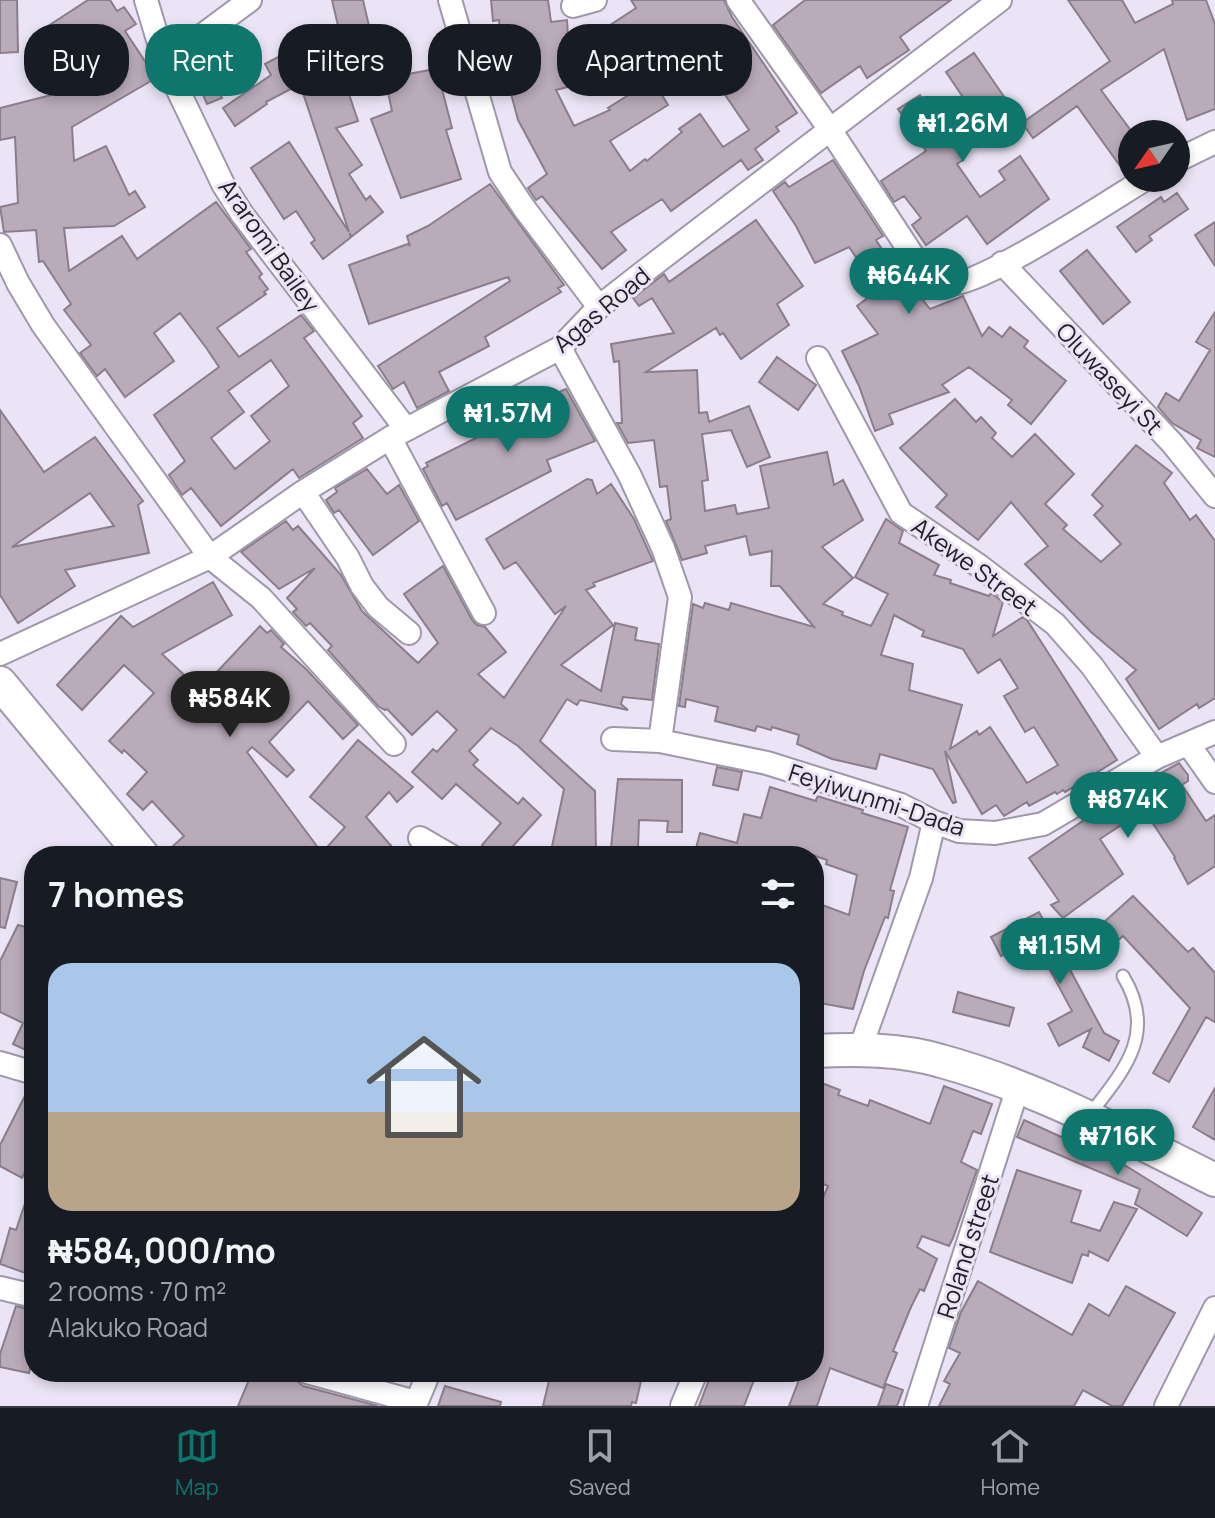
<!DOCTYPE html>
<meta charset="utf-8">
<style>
body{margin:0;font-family:Manrope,sans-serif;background:#242831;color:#f1f3f6;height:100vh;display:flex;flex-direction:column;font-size:30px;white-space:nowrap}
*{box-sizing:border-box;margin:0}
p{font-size:26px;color:#9ea1a6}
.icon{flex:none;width:44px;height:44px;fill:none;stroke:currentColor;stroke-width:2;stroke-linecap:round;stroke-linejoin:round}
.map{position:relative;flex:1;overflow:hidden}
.side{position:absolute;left:24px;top:846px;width:800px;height:536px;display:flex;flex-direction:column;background:#171b24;border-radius:32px;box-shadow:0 4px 12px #0003}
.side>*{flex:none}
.banner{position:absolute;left:24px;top:24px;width:800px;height:72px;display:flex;gap:16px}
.needle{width:52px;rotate:236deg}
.fabs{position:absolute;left:1118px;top:120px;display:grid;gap:16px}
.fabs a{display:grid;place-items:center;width:72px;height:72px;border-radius:50%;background:#171b24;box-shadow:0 4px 12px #0003;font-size:40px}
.price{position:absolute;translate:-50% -68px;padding:0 18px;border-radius:28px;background:#0f766e;color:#fff;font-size:26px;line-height:52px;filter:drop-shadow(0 2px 4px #0008)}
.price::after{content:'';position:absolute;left:50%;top:48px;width:24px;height:18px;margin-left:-12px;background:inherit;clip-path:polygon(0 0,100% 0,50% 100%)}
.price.selected{background:#222;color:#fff}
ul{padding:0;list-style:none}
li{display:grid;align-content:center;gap:16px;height:424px;padding:0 24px}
li span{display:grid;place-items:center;height:248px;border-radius:24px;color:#555}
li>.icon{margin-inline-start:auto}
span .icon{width:144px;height:144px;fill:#fffc;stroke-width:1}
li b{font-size:34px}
h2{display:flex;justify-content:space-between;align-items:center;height:96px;padding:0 24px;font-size:34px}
.tag{padding:0 28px;border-radius:32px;background:#171b24;box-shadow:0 4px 12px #0003;font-size:28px;line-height:72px}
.tag.selected{background:#0f766e;color:#fff}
.tab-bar{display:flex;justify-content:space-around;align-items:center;height:112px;border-top:2px solid #363941;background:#171b24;font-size:22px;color:#9ea1a6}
.tab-bar a{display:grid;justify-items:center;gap:4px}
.tab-bar .selected{color:#0f766e}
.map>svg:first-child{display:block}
.building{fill:#b9abb9;stroke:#8b7e8c;stroke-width:2;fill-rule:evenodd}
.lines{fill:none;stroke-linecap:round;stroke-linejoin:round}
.lane-casing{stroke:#9f98a9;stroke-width:15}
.street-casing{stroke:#9f98a9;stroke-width:26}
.secondary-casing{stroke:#9f98a9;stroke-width:36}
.lane{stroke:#fff;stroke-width:11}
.street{stroke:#fff;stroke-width:22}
.secondary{stroke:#fff;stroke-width:32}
.labels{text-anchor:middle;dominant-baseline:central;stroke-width:6;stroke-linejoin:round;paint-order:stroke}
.street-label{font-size:24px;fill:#222026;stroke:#ebe4f6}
</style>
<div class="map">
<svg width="1215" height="1406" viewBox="0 0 1215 1406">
<rect width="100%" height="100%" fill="#ebe4f6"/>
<path class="building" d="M0 0H17L18 52 0 53Z
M88 0H110L117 11 124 7 136 24 125 31 156 78 72 127 74 161 106 146 129 195 135 191 145 207 114 226 64 228 69 271 122 236 137 259 216 202 251 249 246 252 262 274 259 277 268 289 264 292 266 294 217 328 239 357 301 315 314 331 304 338 362 416 353 423 363 438 299 478 293 469 221 526 191 488 182 495 169 475 185 461 154 415 219 367 207 349 180 313 154 333 174 361 125 397 105 369 97 376 80 353 91 345 64 310 71 304 43 261 39 262 36 230 4 232 0 207 18 203 15 137 0 140V108L71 90 65 80 68 78 53 54 59 50 45 28ZM271 360 289 386 251 416 270 441 235 469 211 438 244 412 228 391Z
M332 0H363L375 52 342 60 343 63 339 64 358 121 336 128 362 165 349 174 366 200 370 196 383 212 351 237 350 233V238L323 259 311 243 315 240 296 211 284 219 251 168 289 142 349 232 300 84 266 102 267 104 235 126 223 108 271 75 265 64 291 50 295 58 342 43Z
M491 0H548L551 22 567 20 569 52 636 8 631 0H724L732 17 797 113 776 127 779 131 755 149 763 160 748 170 741 160 671 211 662 199 611 232 626 250 602 269 542 196 536 200 528 188 547 174 518 120 502 60 499 20 493 21ZM682 56 696 78 708 70 749 130 723 147 700 114 679 129 682 132 647 161 645 159 630 171 610 141 668 105 651 77ZM614 75 627 96 608 108 610 110 574 126 556 90Z
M805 0H951L900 37 909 50 867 78 860 66 821 93 773 25Z
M1068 0H1122L1135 23 1173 4 1172 0H1206L1215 24V109L1187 120 1164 49 1101 90 1132 132V158L1120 166 1077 106 1033 138 1022 123 1110 61Z
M974 53 1020 120 994 138 989 132 958 152 963 160 957 164 980 197 1005 180 999 171 1020 156 1049 199 987 244 967 216 926 245 912 225 921 218 904 196 894 202 881 181 926 151 898 109 920 95 948 137 977 118 946 72Z
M206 59 222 98 207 104 190 65Z
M447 67 451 88 442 89 452 128 446 130 461 179 401 198 371 119 392 111 385 78Z
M833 160 883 236 876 240 898 274 901 272 930 309 963 296 982 336 989 327 1002 337 1010 327 1028 341 1024 347 1066 381 1031 424 1008 405 1012 400 969 367 942 385 949 392 889 414 893 424 875 431 859 386 842 351 878 334 857 306 878 290 849 247 815 263 796 226 773 191 785 182 789 187Z
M490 184 564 285 558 288 561 292 485 337 489 346 439 372 449 391 417 408 404 382 393 389 378 366 510 281 508 277 369 324 349 265 408 244 410 246 407 236 428 226Z
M1177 193 1188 209 1149 236 1152 240 1136 252 1117 227 1161 197 1164 202Z
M756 220 803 286 777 304 789 325 741 359 723 333 720 335 716 328 646 372 697 370 699 413 707 412 709 422 749 406 770 457 747 467 731 430 702 434 708 480 702 481 705 511 735 505 737 514 769 508 760 466 827 452 834 485 843 480 863 520 822 547 853 578 823 604 843 612 842 615 871 626 888 594 855 577 886 519 903 531 899 543 939 565 934 575 951 580 950 583 989 596 991 593 1003 602 993 636 1023 617 1027 620 1117 760 1065 792 1063 790 1057 794 1055 792 1029 806 1027 802 1004 816 996 805 982 814 945 751 956 802 953 803 933 769 880 754 876 769 832 759 797 744 799 735 772 727 771 730 757 726 755 731 715 721 718 707 686 699 685 707 679 706 693 604 703 608 705 603 729 610 731 603 814 627 780 586H771L772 551 750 555 746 536 705 546 707 553 682 560 666 521 671 519 667 486 660 487 654 440 628 443 617 423H622L619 361 614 362 611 344 674 333 652 298 639 306 633 298 664 274 669 282ZM894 615 924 631 922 636 963 649 978 673 1000 659 1018 688 1004 696 1025 732 1034 727 1058 765 1027 783 990 727 979 735 977 731 950 749 962 705 909 690 913 664 881 655Z
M1215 222V266L1195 235Z
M1087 250 1130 302 1103 324 1060 271Z
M1215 312V457L1197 448 1201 440 1172 423 1158 407 1166 393 1179 401 1210 350 1196 342Z
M777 357 816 385 798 410 759 382Z
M566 389 595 441 547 460 551 471 456 520 447 503 442 506 423 469 428 466 426 463 512 420 507 406 525 400 527 405Z
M955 399 976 422 981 417 996 433 992 438 1012 457 1035 434 1074 474 1045 504 1067 525 1063 529 1101 562 1121 544 1094 515 1103 506 1092 495 1136 445 1172 473 1164 483 1190 520 1196 515 1215 541V698L1199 708 1197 704 1159 729 1126 679 1136 670 1091 632 1025 564 1048 546 1011 502 978 540 936 507 947 495 900 448Z
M0 410 44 472 95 437 143 501 138 505 149 553 65 570 75 586 18 623 0 595ZM90 493 114 526 12 547Z
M367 469 387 494 399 485 419 521 373 555 339 510 334 513 326 500 337 492 335 488Z
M587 479 592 480 597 494 611 484 634 519 653 561 593 583 595 586 586 590 613 625 561 665 601 691 615 623 637 628 635 640 659 644 652 700 623 697 621 704 628 710 580 700 577 705 567 699 540 741 595 791 596 854 570 853V856H550L564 789 518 746 491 728 469 751 478 760 473 765 518 804 523 798 541 815 513 846 524 856H494L482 845 501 823 456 784 442 799 412 772 433 749 437 752 457 730 437 711 412 735 387 709 385 710 378 706 328 650 332 646 310 623 306 626 293 612 297 609 287 598 315 568 279 589 241 552 286 521 293 530 298 526 341 575 362 611 418 663 438 643 404 594 443 566 472 620 477 625 485 627 506 652 478 674 504 698 566 606 555 614 516 562 504 569 486 539Z
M213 582 232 615 162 654 200 690 260 626 267 633 271 630 284 644 281 647 306 669 358 725 343 739 308 701 269 742 294 770 287 777 252 747 247 752 322 853 345 827 310 797 358 740 413 787 397 802 389 792 366 817 393 848 385 856H182L173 846 184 836 152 801 143 810 127 794 147 772 124 750 122 753 109 741 154 693 124 665 82 710 57 685 121 616 133 627Z
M1179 763 1188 775V781L1182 785 1206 821 1215 815V866L1188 884 1174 858 1175 857 1144 810 1100 839 1123 874 1063 918 1051 905 1059 901 1029 858 1119 796Z
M717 767 742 772 738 790 713 785Z
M618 779 682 780V832H667L668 821 639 820 638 849 611 848Z
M770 787 816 801 817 796 863 810 862 813 908 827 890 890 894 891 888 918 885 917 864 971 853 1009 814 1002V902L849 915 857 875 826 864 827 860 791 848 788 856H754L737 851 735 856H694L700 833 737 843 744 814 761 818Z
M0 878 17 882 5 928 0 927Z
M1133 896 1188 952 1193 948 1215 973V1022L1206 1017 1169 1082 1153 1073 1190 1008 1123 936 1098 958 1083 941Z
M1039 912 1104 1033 1119 1041 1109 1061 1083 1047 1091 1029 1059 1046 1048 1024 1072 1011 1033 938 1001 956 991 937Z
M18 925 34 929V1054L13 1044 23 1023 0 1012V961Z
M958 992 1014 1008 1009 1026 953 1012Z
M814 1080 840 1090 838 1095 868 1106 870 1100 930 1124 944 1086 992 1104 981 1134 973 1131 961 1162 977 1170 953 1238 949 1246 922 1236 917 1247 937 1259 924 1291 920 1289 911 1307 893 1351 897 1353 883 1388 830 1368 817 1406H789L802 1372H814V1219L828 1186 814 1180V1169L820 1152 814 1149Z
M30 1086 34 1087V1155L22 1178 0 1166V1145Z
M1215 1088V1140L1193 1127Z
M1024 1120 1068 1140 1119 1159 1118 1161 1202 1213 1187 1236 1135 1204 1140 1189 1017 1137Z
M1017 1170 1081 1191 1071 1222 1100 1231 1114 1202 1137 1209 1108 1261 1089 1251 1088 1256 1082 1254 1072 1283 990 1252Z
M31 1186 34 1187V1276L0 1264 10 1228 16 1230Z
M978 1281 1072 1335 1089 1304 1109 1316 1126 1286 1175 1313 1122 1406H1112L1083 1390 1074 1406H939L950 1384 944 1381 960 1353 949 1348 961 1312Z
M16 1306 34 1311V1354L29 1373 0 1367V1354Z
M267 1372H293L297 1381 303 1386 378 1406H238L251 1375 266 1381Z
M551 1372H643L636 1403 632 1402 631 1406H543Z
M712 1372H757L744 1406H699Z
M886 1384 903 1390 897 1406H878Z
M445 1386 501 1402 500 1406H438Z"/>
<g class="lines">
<defs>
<path id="lane" d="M1091 1113C1126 1068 1157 1032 1123 976"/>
<path id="street" d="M146 0 165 63 223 184 242 214 406 429
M450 0 500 172 524 208 599 307
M738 0 831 131 915 259C924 270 932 282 948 284 979 288 1114 198 1147 178
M573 6 595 0
M165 63 250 0
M1176 161 1215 142
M0 245 18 283 43 325 210 557 261 598 394 744
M1002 263 1172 443 1215 496
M560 348 630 476 663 548 680 597 660 741
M818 358 901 513 978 565 1055 624 1092 666 1157 757
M390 438 484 613
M303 492 348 558 362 586 378 607 409 633
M0 654 210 557 303 492 390 438 560 348 599 307 645 271 1000 0
M613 739 660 741 767 763 901 805 934 822 959 831 995 833 1043 824 1157 757 1215 732
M1189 745 1215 782
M420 838 451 856
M860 1049 921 878 934 822
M0 1063 34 1073
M0 1288 34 1296
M307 1372 416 1402
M415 1406 429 1372
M682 1406 696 1372
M916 1406 1018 1087
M1166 1406 1215 1308"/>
<path id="secondary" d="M0 683 143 856
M814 1051C856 1049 901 1049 941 1061 1037 1087 1126 1136 1215 1180"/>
</defs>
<use href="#lane" class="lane-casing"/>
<use href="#street" class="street-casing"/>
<use href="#secondary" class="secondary-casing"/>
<use href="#lane" class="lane"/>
<use href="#street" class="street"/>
<use href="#secondary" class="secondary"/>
</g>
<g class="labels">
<g class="street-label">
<text transform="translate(270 245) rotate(55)">Araromi Bailey</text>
<text transform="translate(601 309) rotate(-40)">Agas Road</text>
<text transform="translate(1110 378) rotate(47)">Oluwaseyi St</text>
<text transform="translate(975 566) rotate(36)">Akewe Street</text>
<text transform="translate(877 799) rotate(18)">Feyiwunmi-Dada</text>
<text transform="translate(967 1246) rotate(-72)">Roland street</text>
</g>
</g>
</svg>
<div class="fabs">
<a><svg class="needle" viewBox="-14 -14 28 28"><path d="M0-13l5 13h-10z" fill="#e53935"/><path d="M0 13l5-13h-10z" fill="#9ea1a6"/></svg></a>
</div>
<b class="price" style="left:963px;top:164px">₦1.26M</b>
<b class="price" style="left:909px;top:316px">₦644K</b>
<b class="price" style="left:508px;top:454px">₦1.57M</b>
<b class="price selected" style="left:230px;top:739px">₦584K</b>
<b class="price" style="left:1128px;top:840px">₦874K</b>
<b class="price" style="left:1060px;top:986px">₦1.15M</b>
<b class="price" style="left:1118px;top:1177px">₦716K</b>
<div class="banner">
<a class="tag">Buy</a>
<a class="tag selected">Rent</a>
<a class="tag">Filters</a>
<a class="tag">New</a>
<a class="tag">Apartment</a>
</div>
<section class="side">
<h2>7 homes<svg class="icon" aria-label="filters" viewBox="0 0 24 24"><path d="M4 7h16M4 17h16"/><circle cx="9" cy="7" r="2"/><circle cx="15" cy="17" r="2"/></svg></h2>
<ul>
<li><span style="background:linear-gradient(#a9c7e8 60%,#b9a48a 0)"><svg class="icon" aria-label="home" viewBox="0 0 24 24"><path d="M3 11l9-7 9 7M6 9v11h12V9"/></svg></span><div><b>₦584,000/mo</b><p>2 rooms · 70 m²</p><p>Alakuko Road</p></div></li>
</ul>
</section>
</div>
<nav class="tab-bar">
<a class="selected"><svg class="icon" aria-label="map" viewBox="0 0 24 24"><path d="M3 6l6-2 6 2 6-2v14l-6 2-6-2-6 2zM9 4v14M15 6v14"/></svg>Map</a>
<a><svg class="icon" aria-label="saved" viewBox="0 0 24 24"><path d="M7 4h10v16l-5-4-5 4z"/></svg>Saved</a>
<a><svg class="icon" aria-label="home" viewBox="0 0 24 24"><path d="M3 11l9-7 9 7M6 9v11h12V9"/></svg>Home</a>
</nav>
